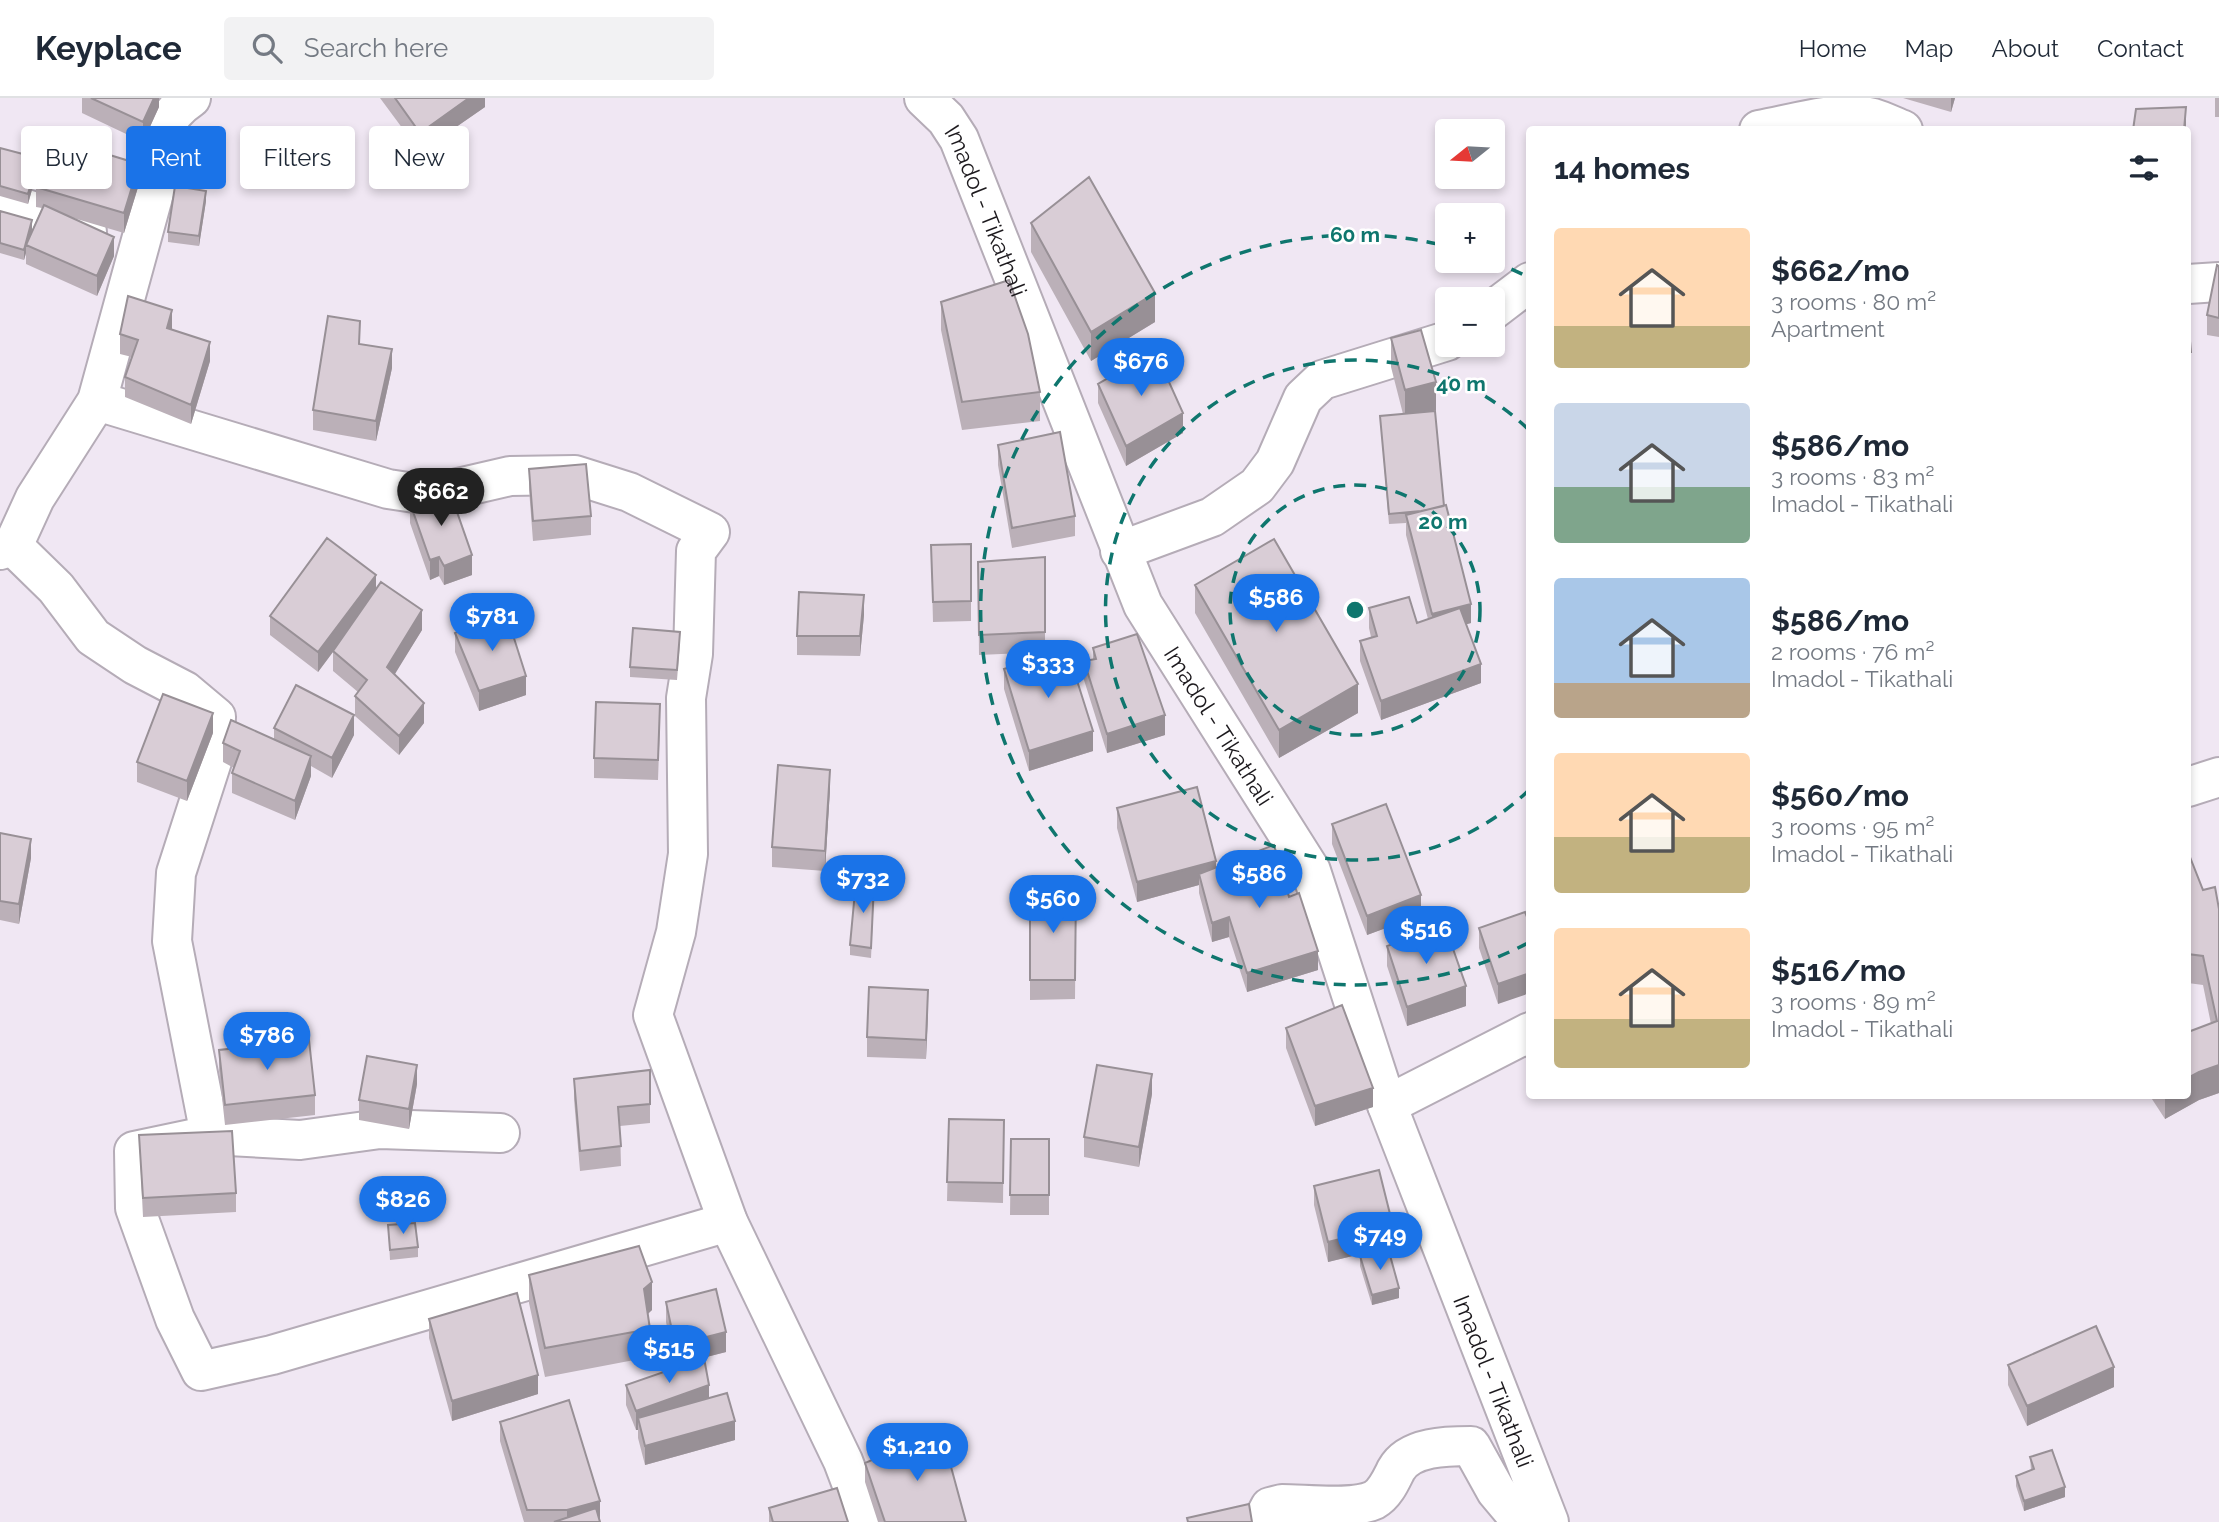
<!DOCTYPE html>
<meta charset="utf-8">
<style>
body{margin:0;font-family:Raleway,sans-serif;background:#f2f2f3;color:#1f2937;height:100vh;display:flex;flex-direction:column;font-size:26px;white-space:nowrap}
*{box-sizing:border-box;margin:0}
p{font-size:23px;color:#747a83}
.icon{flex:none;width:38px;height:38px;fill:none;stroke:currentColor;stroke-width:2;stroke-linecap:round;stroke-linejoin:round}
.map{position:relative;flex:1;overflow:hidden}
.sheet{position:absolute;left:1526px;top:28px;width:665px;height:973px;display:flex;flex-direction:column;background:#fff;border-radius:7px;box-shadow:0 4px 10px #0003}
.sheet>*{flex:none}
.hud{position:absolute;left:21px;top:28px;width:665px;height:63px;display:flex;gap:14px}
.needle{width:46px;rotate:252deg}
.tools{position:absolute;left:1435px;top:21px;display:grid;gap:14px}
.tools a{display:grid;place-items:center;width:70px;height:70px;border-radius:7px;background:#fff;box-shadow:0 4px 10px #0003;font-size:35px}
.price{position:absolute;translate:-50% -60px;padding:0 16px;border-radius:24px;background:#1a73e8;color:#fff;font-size:23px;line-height:46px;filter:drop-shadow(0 2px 4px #0008)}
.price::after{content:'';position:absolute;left:50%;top:42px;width:21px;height:16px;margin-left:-10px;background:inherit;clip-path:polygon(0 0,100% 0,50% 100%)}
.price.active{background:#222;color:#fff}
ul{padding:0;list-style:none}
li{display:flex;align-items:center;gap:21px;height:175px;padding:0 28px}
li span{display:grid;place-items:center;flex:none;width:196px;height:140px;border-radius:7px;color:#555}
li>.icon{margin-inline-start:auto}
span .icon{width:84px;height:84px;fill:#fffc;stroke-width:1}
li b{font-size:30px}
h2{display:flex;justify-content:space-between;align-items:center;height:84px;padding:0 28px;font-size:30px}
.chip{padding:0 24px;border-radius:7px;background:#fff;box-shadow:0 4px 10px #0003;font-size:24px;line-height:63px}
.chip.active{background:#1a73e8;color:#fff}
header{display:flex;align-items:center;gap:42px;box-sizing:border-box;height:98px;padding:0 35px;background:#fff;border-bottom:2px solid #e0e1e3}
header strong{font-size:33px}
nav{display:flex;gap:38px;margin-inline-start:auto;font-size:24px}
.search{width:490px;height:63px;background:#f2f2f3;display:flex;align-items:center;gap:18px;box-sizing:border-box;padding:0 24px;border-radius:7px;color:#747a83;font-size:26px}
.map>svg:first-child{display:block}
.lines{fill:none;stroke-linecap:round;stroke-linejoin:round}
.street-casing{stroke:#b5acb7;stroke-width:42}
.street{stroke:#fff;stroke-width:38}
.wall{fill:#bbb0b8}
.shaded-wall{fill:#989096}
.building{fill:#d9cdd6;stroke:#989096;stroke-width:2}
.ring{fill:none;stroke:#0f766e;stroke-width:3.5;stroke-dasharray:12 9}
.labels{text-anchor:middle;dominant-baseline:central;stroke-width:5;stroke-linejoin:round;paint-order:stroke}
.street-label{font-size:23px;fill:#1c191d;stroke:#fff}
.centre{fill:#0f766e;stroke:#fff;stroke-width:3.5}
.ring-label{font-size:21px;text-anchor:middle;font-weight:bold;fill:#0f766e;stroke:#fff;stroke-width:5;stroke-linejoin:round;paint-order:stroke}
</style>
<header>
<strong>Keyplace</strong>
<div class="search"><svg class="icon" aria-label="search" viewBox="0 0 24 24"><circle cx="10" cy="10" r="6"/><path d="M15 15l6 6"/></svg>Search here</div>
<nav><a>Home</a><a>Map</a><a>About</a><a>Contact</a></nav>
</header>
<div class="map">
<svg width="2219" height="1424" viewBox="0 0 2219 1424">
<rect width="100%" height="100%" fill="#f0e7f3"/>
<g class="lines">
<defs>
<g id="street">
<path id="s1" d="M924 0 946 21 959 41 1143 507 1311 773 1387 1007 1549 1424"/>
<path d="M1759 32C1793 26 1838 11 1873 20 1883 23 1893 28 1903 32"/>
<path d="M0 103 42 116 87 134"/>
<path d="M2188 186 2219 184"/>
<path d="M1493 212 1530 184"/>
<path d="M97 303 388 391 428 397 510 378 575 377 629 394 710 434 696 453 693 556 686 600 688 756 676 834 653 917 728 1124 843 1363 866 1424"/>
<path d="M13 448 56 490 93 539 135 567 185 593 216 619 214 657 176 775 172 843 210 1037"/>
<path d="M0 452 13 448 35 400 97 303 157 84C159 46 158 22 191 0"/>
<path d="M1120 453 1212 419 1257 388 1275 364 1303 300 1322 282 1447 243"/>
<path d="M2188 689 2219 679"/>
<path d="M1387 1007 1530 934"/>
<path d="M500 1035 380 1031 300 1042 210 1037 134 1053 135 1110 175 1221 201 1273 272 1257 728 1124"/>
<path d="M1262 1424 1270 1409 1282 1406C1306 1406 1353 1412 1374 1402 1385 1396 1391 1382 1396 1372 1409 1348 1448 1348 1471 1348L1496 1393 1522 1424"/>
</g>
</defs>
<use href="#street" class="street-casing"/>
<use href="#street" class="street"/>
</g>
<path class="wall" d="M82 0H159V9L143 44 82 15Z
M380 0H485V9L420 54Z
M1903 0H1955L1951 14Z
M2215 0H2219V19H2215Z
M0 50 38 70 28 106 0 98Z
M139 86 124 135 70 119 114 158 97 198 26 166V155L24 162 0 155V113L32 132 42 110 36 109V89Z
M206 103 199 148 168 144V134Z
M1031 125 1155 224 1091 263 1031 154Z
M2219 168V239L2207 237V217Z
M941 204 1040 294V323L962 332 941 232Z
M2188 221 2191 254V273L2188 274Z
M172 232 210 263 191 326 125 299V279L132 259 120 256V236Z
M1391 240 1436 312 1433 313 1444 408 1471 525 1466 526 1481 585 1381 622 1360 563V543L1371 539 1369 530V510L1417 525 1428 521 1406 437V425L1389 426 1380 318 1403 316 1391 269Z
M360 246 392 270 376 343 313 332V312Z
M1098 286 1183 335 1126 368 1098 305Z
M998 347 1075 418V438L1012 450 998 367Z
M529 371 591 418V437L533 443 529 391Z
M410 405 472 477 444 487 439 478 430 482 410 425Z
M971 446V523L933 524 931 447Z
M1045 459V554L979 557 978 464Z
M1195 487 1358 615 1279 660 1195 515Z
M376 490 422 532 394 576 424 625 399 657 355 618V598L358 594 333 573V554L318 574 270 537V518Z
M864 517 860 558 797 557V538Z
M455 535 526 597 479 613 455 554Z
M680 544 677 582 630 579V569Z
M1093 550 1165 637 1107 655 1084 582V563L1093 562Z
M1004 571 1093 653 1029 673 1004 591Z
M660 625 658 682 594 680V660Z
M274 630 354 637 332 680 311 668V678L295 722 232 695V675L234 670 223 664V645L274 642Z
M213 635 187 703 137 684V664Z
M830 691 825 773 772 769V749Z
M1117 710 1216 769 1289 799 1318 872 1247 894 1229 839 1212 844 1199 795V787L1137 804 1117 730Z
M1332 726 1421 817 1367 837 1332 746Z
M0 735 31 760 19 826 0 822Z
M2188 754 2203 792 2219 811V995L2199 1002 2165 1021 2150 998H2188L2211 926 2203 887 2188 885Z
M1076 792 1075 901 1030 902V794Z
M874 796 871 860 850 857V847Z
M1525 814 1498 906 1479 850V830Z
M1387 848 1466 908 1407 928 1387 868Z
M928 912 926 961 867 959V939Z
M1286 930 1373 1009 1315 1028 1286 950Z
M219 952 315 997V1017L225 1027 219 972Z
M650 972V1025L620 1028 621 1068 580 1073 574 1001V981Z
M417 986 409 1031 359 1022V1002Z
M1152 996 1139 1069 1084 1059V1039Z
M949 1021 1004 1022 1003 1105 947 1103Z
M139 1037 236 1095V1114L143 1119Z
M1011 1041H1049V1117H1010Z
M1314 1088 1393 1148 1328 1164 1314 1107Z
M388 1127 418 1149V1159L390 1162Z
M1360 1158 1399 1200 1372 1207 1360 1168Z
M529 1177 652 1212 648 1216 650 1231V1259L545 1279 529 1205Z
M666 1204 726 1254 675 1267 666 1224Z
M429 1221 538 1296 452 1323 429 1240Z
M2008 1267 2114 1289 2027 1328 2008 1287Z
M626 1287 709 1300 735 1342 645 1367 638 1340V1332H636L626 1307Z
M500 1324 600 1424H524L500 1343Z
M2030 1359 2065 1399 2024 1413 2016 1388V1378L2031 1372Z
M865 1365 966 1424H878L865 1384Z
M769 1410 848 1424H769Z"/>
<path class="shaded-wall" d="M154 0H159V9L143 44V24Z
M469 0H485V9L420 54V35Z
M1951 0H1955L1951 14Z
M2186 9V32H2184Z
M38 60V70L28 106V96Z
M139 66V86L124 135V115Z
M206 93V103L199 148V138Z
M32 122V132L26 147V155L24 162V152Z
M114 139V158L97 198V178Z
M1155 195V224L1091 263V234Z
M172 212V232L167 230Z
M210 244V263L191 326V307Z
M392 251V270L376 343V323Z
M1436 284V312L1405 321V292Z
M1183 315V335L1126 368V348Z
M472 457V477L444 487V468Z
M439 459V478L430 482V462Z
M376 477V496L318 574V554Z
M864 497V517L860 558V538Z
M1471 506V525L1432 536V516Z
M422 512V532L387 589V569Z
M1481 566V585L1381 622V603Z
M526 578V597L479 613V593Z
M1358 586V615L1279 660V632Z
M424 605V625L399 657V638Z
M213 615V635L187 703V683Z
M354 617V637L332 680V660Z
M1165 617V637L1107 655V636Z
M1093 633V653L1029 673V653Z
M311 658V678L295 722V703Z
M830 672V691L825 773V753Z
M31 741V760L19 826V806Z
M1216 763V782L1199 776V787L1137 804V784Z
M1421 797V817L1367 837V818Z
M1229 819V839L1212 844V825Z
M1318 853V872L1247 894V875Z
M1530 875V895L1498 906V886Z
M1466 888V908L1407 928V909Z
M928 892V912L926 961V942Z
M417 967V986L409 1031V1011Z
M2219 967V995L2199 1002 2165 1021V998H2188V980L2199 974Z
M1152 976V996L1139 1069V1049Z
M1373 990V1009L1315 1028V1008Z
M1393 1128V1148L1328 1164V1144Z
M652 1184V1212L644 1219V1191Z
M1399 1190V1200L1372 1207V1197Z
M726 1234V1254L675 1267V1247Z
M2114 1269V1289L2027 1328V1308Z
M538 1277V1296L452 1323V1303Z
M709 1287V1307L638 1320V1332H636V1313Z
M735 1323V1342L645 1367V1348Z
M2065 1389V1399L2024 1413V1403Z
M600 1403V1422L567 1424V1412Z"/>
<path class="building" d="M91 0H154L143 24Z
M395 0H469L420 35Z
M2186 9 2184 32H2133L2136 11Z
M51 39 139 66 124 115 36 89Z
M0 50 38 60 28 96 0 88Z
M1089 79 1155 195 1091 234 1031 125Z
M175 88 206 93 199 138 168 134Z
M44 107 114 139 97 178 26 147Z
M0 113 32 122 24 152 0 145Z
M2217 167 2219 168V220L2207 217Z
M1009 182 1028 236 1040 294 962 304 941 204Z
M128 198 172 212 167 230 210 244 191 307 125 279 138 242 120 236Z
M328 218 360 223 359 246 392 251 376 323 313 312Z
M2188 221 2191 254H2188Z
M1421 232 1436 284 1405 292 1391 240Z
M1155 253 1183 315 1126 348 1098 286Z
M1435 313 1444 408 1421 413 1389 416 1380 318Z
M1060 334 1075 418 1012 430 998 347Z
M586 366 591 418 533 423 529 371Z
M449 391 472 457 444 468 439 459 430 462 410 405Z
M1446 407 1471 506 1432 516 1406 417Z
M327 440 376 477 318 554 270 518Z
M1274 441 1358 586 1279 632 1195 487Z
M971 446V503L933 504 931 447Z
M1045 459V534L979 537 978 464Z
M381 484 422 512 387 569 424 605 399 638 355 598 367 582 333 553Z
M799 494 864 497 860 538H797Z
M1409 499 1417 525 1460 510 1481 566 1381 603 1360 543 1377 538 1369 510Z
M506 515 526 578 479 593 455 535Z
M633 530 680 534 677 572 630 569Z
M1137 536 1165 617 1107 636 1084 563 1096 561 1093 550Z
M1067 551 1093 633 1029 653 1004 571Z
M296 587 354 617 332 660 274 630Z
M163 596 213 615 187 683 137 664Z
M596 604 660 606 658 662 594 660Z
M231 622 311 658 295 703 232 675 240 653 223 645Z
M778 667 830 672 825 753 772 749Z
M1197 689 1216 763 1137 784 1117 710Z
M1386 706 1421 797 1367 818 1332 726Z
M0 735 31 741 19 806 0 803Z
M1274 747 1289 799 1299 795 1318 853 1247 875 1229 819 1212 825 1199 776Z
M2188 754 2203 792 2215 789 2219 811V967L2199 974 2188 980V934L2217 923 2203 858 2188 856Z
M856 783 874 786 871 850 850 847Z
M1076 792 1075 882H1030V794Z
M1525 814 1530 826V875L1498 886 1479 830Z
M1445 828 1466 888 1407 909 1387 848Z
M869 889 928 892 926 942 867 939Z
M1342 907 1373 990 1315 1008 1286 930Z
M309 942 315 997 225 1007 219 952Z
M367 958 417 967 409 1011 359 1002Z
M1097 967 1152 976 1139 1049 1084 1039Z
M650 972V1006L618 1009 621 1048 580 1053 574 981Z
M949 1021 1004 1022 1003 1085 947 1084Z
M232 1033 236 1095 143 1100 139 1037Z
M1011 1041H1049V1097H1010Z
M1379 1072 1393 1128 1328 1144 1314 1088Z
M415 1125 418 1149 390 1152 388 1127Z
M639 1148 652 1184 644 1191 650 1231 545 1250 529 1177Z
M1388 1150 1399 1190 1372 1197 1360 1158Z
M716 1191 726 1234 675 1247 666 1204Z
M517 1195 538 1277 452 1303 429 1221Z
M2096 1228 2114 1269 2027 1308 2008 1267Z
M704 1260 709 1287 636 1313 626 1287Z
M727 1295 735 1323 645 1348 638 1320Z
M569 1302 600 1403 567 1412H527L500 1324Z
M941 1332 966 1424H885L865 1365Z
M2052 1352 2065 1389 2024 1403 2016 1378 2034 1371 2030 1359Z
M837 1390 848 1424H773L769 1410Z
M1249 1406 1252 1424H1188L1187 1420Z
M596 1410 600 1424H554Z"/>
<g class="ring">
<circle cx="1355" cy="512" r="125"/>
<path d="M1529 692A250 250 0 1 1 1529 332"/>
<path d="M1528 845A375 375 0 1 1 1446 148M1492 163A375 375 0 0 1 1528 179"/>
</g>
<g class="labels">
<g class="street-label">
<text stroke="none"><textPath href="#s1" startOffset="131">Imadol - Tikathali</textPath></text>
<text stroke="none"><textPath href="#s1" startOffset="698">Imadol - Tikathali</textPath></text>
<text stroke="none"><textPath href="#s1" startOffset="1412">Imadol - Tikathali</textPath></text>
</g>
</g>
<circle cx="1355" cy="512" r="10" class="centre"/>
<g class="ring-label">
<text x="1355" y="144">60 m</text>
<text x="1461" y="293">40 m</text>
<text x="1443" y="431">20 m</text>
</g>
</svg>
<div class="tools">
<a><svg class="needle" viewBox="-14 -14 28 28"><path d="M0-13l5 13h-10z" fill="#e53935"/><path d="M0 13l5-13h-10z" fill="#747a83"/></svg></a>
<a>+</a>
<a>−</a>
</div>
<b class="price" style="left:1141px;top:300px">$676</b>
<b class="price active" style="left:441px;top:430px">$662</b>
<b class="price" style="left:1276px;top:536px">$586</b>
<b class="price" style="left:492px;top:555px">$781</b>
<b class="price" style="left:1048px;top:602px">$333</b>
<b class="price" style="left:1259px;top:812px">$586</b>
<b class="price" style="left:863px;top:817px">$732</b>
<b class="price" style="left:1053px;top:837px">$560</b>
<b class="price" style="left:1426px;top:868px">$516</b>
<b class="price" style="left:267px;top:974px">$786</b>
<b class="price" style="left:403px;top:1138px">$826</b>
<b class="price" style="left:1380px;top:1174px">$749</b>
<b class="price" style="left:669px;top:1287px">$515</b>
<b class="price" style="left:917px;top:1385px">$1,210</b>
<div class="hud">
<a class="chip">Buy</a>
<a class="chip active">Rent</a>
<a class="chip">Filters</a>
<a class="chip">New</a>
</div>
<section class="sheet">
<h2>14 homes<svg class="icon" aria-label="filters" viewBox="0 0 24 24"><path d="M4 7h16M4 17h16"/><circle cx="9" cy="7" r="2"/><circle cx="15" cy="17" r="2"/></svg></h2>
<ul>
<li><span style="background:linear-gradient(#ffd9b3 70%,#c2b280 0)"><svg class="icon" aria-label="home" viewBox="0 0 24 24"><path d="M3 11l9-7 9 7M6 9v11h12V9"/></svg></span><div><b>$662/mo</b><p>3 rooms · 80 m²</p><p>Apartment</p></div></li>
<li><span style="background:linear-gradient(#c9d6e8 60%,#7fa58c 0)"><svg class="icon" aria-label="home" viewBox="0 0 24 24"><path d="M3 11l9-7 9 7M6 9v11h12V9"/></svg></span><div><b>$586/mo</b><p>3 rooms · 83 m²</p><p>Imadol - Tikathali</p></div></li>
<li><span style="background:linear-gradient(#a9c7e8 75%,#b9a48a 0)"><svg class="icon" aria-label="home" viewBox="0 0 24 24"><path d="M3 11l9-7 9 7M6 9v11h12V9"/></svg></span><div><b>$586/mo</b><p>2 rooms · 76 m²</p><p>Imadol - Tikathali</p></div></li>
<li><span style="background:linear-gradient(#ffd9b3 60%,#c2b280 0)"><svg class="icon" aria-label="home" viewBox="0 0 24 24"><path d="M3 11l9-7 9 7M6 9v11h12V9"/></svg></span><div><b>$560/mo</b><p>3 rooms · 95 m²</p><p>Imadol - Tikathali</p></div></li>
<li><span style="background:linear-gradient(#ffd9b3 65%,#c2b280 0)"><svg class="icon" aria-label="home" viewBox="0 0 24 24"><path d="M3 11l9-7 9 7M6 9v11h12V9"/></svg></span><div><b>$516/mo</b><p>3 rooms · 89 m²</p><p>Imadol - Tikathali</p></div></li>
</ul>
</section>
</div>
